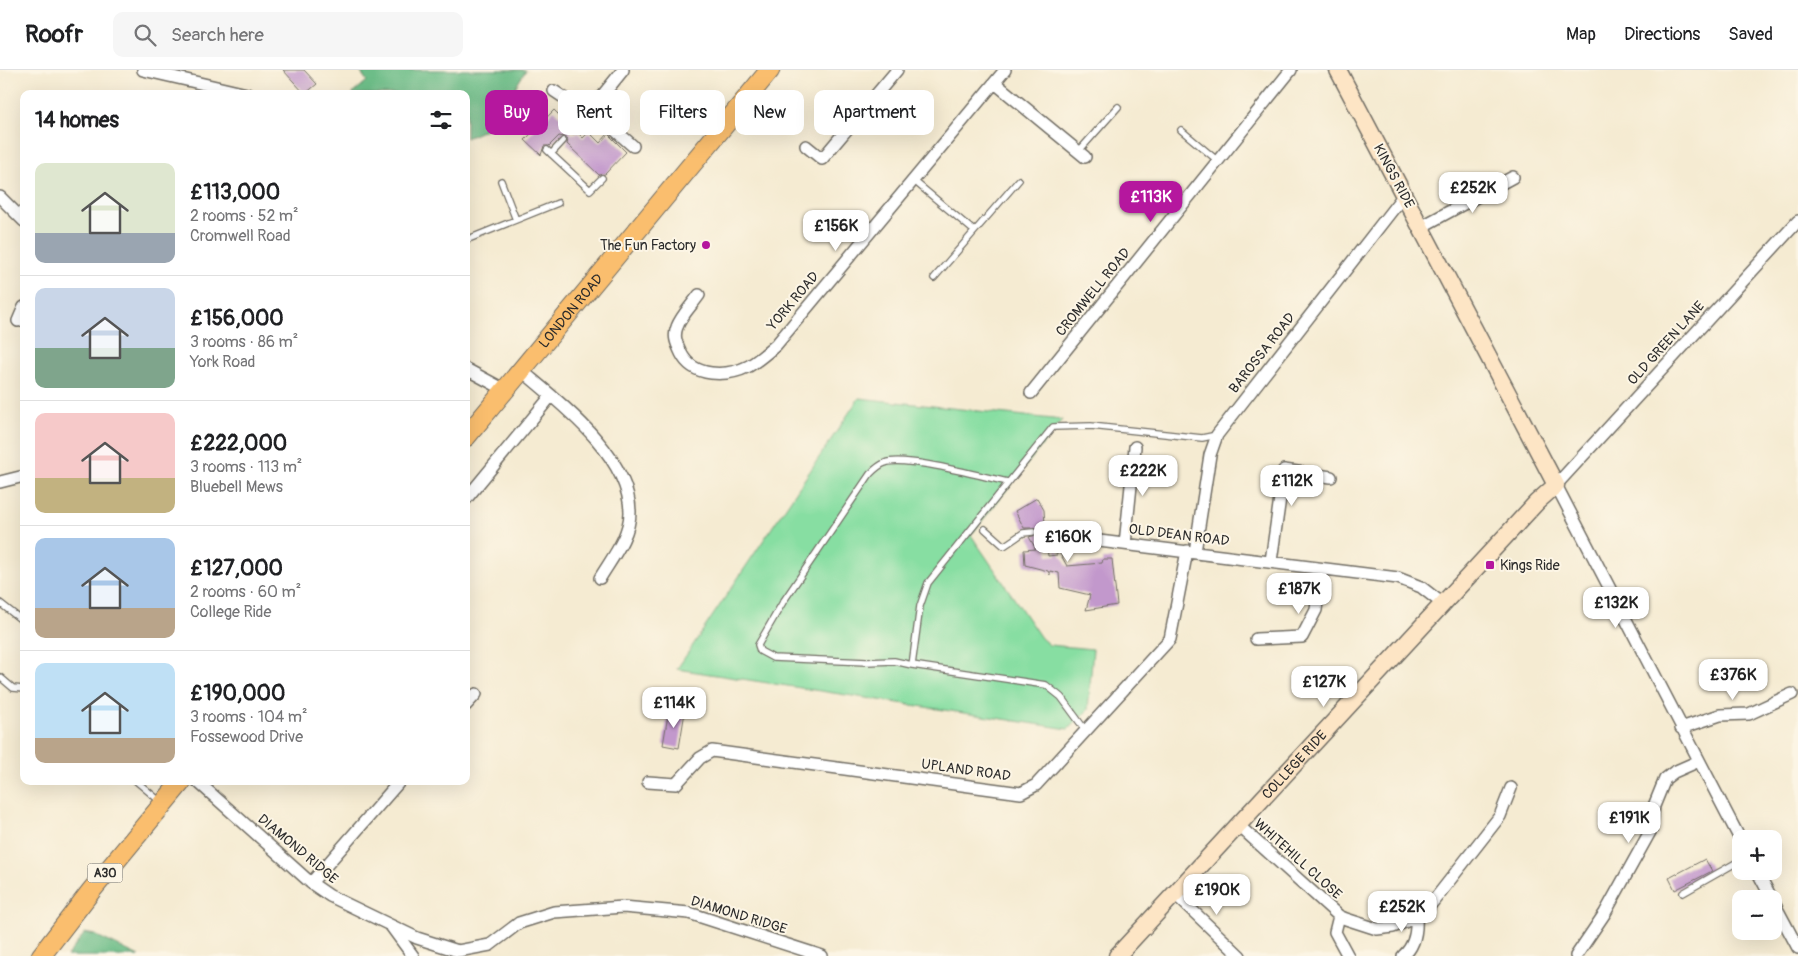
<!DOCTYPE html>
<meta charset="utf-8">
<style>
body{margin:0;font-family:Pangolin,sans-serif;background:#f6f6f6;color:#202124;height:100vh;display:flex;flex-direction:column;font-size:19px;white-space:nowrap}
*{box-sizing:border-box;margin:0}
p{font-size:16px;color:#757577}
.icon{flex:none;width:28px;height:28px;fill:none;stroke:currentColor;stroke-width:2;stroke-linecap:round;stroke-linejoin:round}
.map{position:relative;flex:1;overflow:hidden}
.panel{position:absolute;left:20px;top:20px;width:450px;height:695px;display:flex;flex-direction:column;background:#fff;border-radius:10px;box-shadow:0 5px 20px #0002}
.panel>*{flex:none}
.top-card{position:absolute;left:485px;top:20px;width:475px;height:45px;display:flex;gap:10px}
.buttons{position:absolute;left:1732px;top:760px;display:grid;gap:10px}
.buttons a{display:grid;place-items:center;width:50px;height:50px;border-radius:10px;background:#fff;box-shadow:0 5px 20px #0002;font-size:25px}
.price{position:absolute;translate:-50% -42px;padding:0 11px;border-radius:10px;background:#fff;color:#222;font-size:16px;line-height:32px;filter:drop-shadow(0 1px 2px #0008)}
.price::after{content:'';position:absolute;left:50%;top:30px;width:15px;height:11px;margin-left:-8px;background:inherit;clip-path:polygon(0 0,100% 0,50% 100%)}
.price.current{background:#b5179e;color:#fff}
ul{padding:0;list-style:none}
li{display:flex;align-items:center;gap:15px;height:125px;padding:0 15px}
li+li{border-top:1px solid #e0e0e0}
li span{display:grid;place-items:center;flex:none;width:140px;height:100px;border-radius:10px;color:#555}
li>.icon{margin-inline-start:auto}
span .icon{width:60px;height:60px;fill:#fffc;stroke-width:1}
li b{font-size:21px}
h2{display:flex;justify-content:space-between;align-items:center;height:60px;padding:0 15px;font-size:21px}
.chip{padding:0 18px;border-radius:10px;background:#fff;box-shadow:0 5px 20px #0002;font-size:18px;line-height:45px}
.chip.current{background:#b5179e;color:#fff}
header{display:flex;align-items:center;gap:30px;box-sizing:border-box;height:70px;padding:0 25px;background:#fff;border-bottom:1px solid #e0e0e0}
header strong{font-size:24px}
nav{display:flex;gap:28px;margin-inline-start:auto;font-size:18px}
.search{width:350px;height:45px;background:#f6f6f6;display:flex;align-items:center;gap:12px;box-sizing:border-box;padding:0 18px;border-radius:10px;color:#757577;font-size:19px}
.map>svg:first-child{display:block}
.green{fill:#87dea2;stroke:#598466}
.forest{fill:#6dbd88;stroke:#4c745a}
.building{fill:#c298cc}
.lines{fill:none;stroke-linecap:round;stroke-linejoin:round}
.lane-casing{stroke:#726e65;stroke-width:8}
.street-casing{stroke:#726e65;stroke-width:14}
.secondary-casing{stroke:#726e65;stroke-width:19}
.primary-casing{stroke:#726e65;stroke-width:21}
.lane{stroke:#fff;stroke-width:5.5}
.street{stroke:#fff;stroke-width:11}
.secondary{stroke:#fde5c5;stroke-width:16}
.primary{stroke:#fabe6e;stroke-width:19}
.poi-dot{fill:#b5179e;stroke:#fcf5e5;stroke-width:2}
.labels{text-anchor:middle;dominant-baseline:central;stroke-width:4;stroke-linejoin:round;paint-order:stroke}
.shield{fill:#fcf5e5;stroke:#6a6863;stroke-width:1}
.shield-label{font-size:12px;font-weight:bold;fill:#2b2b2b}
.street-label{font-size:14px;fill:#2b2b2b;stroke:#fcf5e5}
.poi-label{font-size:14px;fill:#2b2b2b;stroke:#fcf5e5;text-anchor:end}
</style>
<header>
<strong>Roofr</strong>
<div class="search"><svg class="icon" aria-label="search" viewBox="0 0 24 24"><circle cx="10" cy="10" r="6"/><path d="M15 15l6 6"/></svg>Search here</div>
<nav><a>Map</a><a>Directions</a><a>Saved</a></nav>
</header>
<div class="map">
<svg width="1798" height="886" viewBox="0 0 1798 886">
<rect width="100%" height="100%" fill="#fcf5e5"/>
<filter id="ink" filterUnits="userSpaceOnUse"><feTurbulence type="fractalNoise" baseFrequency=".02" numOctaves="2"/><feDisplacementMap in="SourceGraphic" scale="10" xChannelSelector="R" yChannelSelector="G"/><feConvolveMatrix kernelMatrix="1 2 1 2 8 2 1 2 1" color-interpolation-filters="sRGB"/></filter>
<filter id="wash" filterUnits="userSpaceOnUse"><feTurbulence type="fractalNoise" baseFrequency=".0096" numOctaves="4" result="noise"/><feDisplacementMap in="SourceGraphic" scale="20" xChannelSelector="R" yChannelSelector="G"/><feGaussianBlur stdDeviation="1.12" result="paint"/><feColorMatrix in="noise" values="0 0 0 0 0 0 0 0 0 0 0 0 0 0 0 0 0 1.4 0 .05"/><feComposite in="paint" operator="in"/></filter>
<g filter="url(#wash)">
<rect width="100%" height="100%" fill="#f5ebd2"/>
<path class="green" d="M859 328 1062 350 971 465 1041 568 1049 575 1093 579 1088 640 1068 659 677 599Z"/>
<path class="forest" d="M359 0H526L491 57 466 68V24H352L367 11Z
M85 863 95 865 139 886H67Z"/>
<g id="blocks">
<path class="building" d="M283 0H304L317 14 305 24Z
M554 40 571 57V64L578 63 583 68 589 62 600 73 608 64 626 82 605 104 599 105 567 74 568 70 564 67 559 66 549 76H544L541 85 525 70Z
M1037 428 1044 440 1045 456 1041 461 1046 466 1048 486 1057 485 1056 476 1067 496 1102 493 1103 489H1112L1117 535 1086 540 1090 525 1060 518 1059 503 1050 501V505L1048 501 1025 495 1024 480 1036 479 1029 467 1036 465 1038 461 1034 458H1024L1015 441Z
M669 639 685 642 679 678 663 675Z
M1705 789 1712 801 1675 820 1669 808Z"/>
</g>
</g>
<g filter="url(#ink)">
<use href="#blocks" fill-opacity="0" stroke="#726e65" stroke-width="1"/>
<g class="lines">
<defs>
<path id="lane" d="M574 60 581 52
M1181 60 1218 91
M547 80 590 120 602 108
M1078 82 1118 37
M551 84 563 71
M913 110 974 161
M501 111 516 150
M466 170 558 133
M934 208 1019 110
M985 459 1004 476 1023 463 1033 462
M1046 461 1065 462 1083 469
M0 533 24 552
M912 595 894 591 867 592 773 588 760 581 758 575 783 532 870 404C874 400 879 395 885 393 904 385 984 407 1008 412
M0 607 13 618 24 619
M1086 661 1061 627 1046 615 912 595 920 536 928 513 1053 357 1091 356 1202 368 1217 365
M136 711 162 733
M1683 823 1741 790"/>
<path id="street" d="M143 0 247 24
M995 13 1085 87
M554 21 587 43
M591 39 633 76
M581 52 623 0
M806 76 822 89 897 0
M0 127 24 151
M1421 157 1513 107
M699 225C692 235 681 246 677 257 673 267 677 274 681 283 693 308 727 307 749 296 759 290 768 282 776 275L1005 0
M18 251 24 237
M466 299 505 320
M521 300C561 334 629 385 630 442 630 466 612 488 600 508
M1031 323 1291 0
M0 412 24 406
M466 429 551 326
M1083 469 1398 508 1421 517 1443 534
M1125 474 1135 377
M1195 482 1210 385 1217 365 1404 125
M1271 491 1284 400 1331 407
M1256 569 1302 567 1316 540 1321 500
M466 635 476 624
M1681 658 1720 645 1749 644 1792 624
M197 711 311 813 330 826 417 868 458 881 490 875 519 853 554 842 623 837 689 843 822 886
M648 712 676 714 700 688 712 681 1021 723 1036 715 1170 569 1187 481
M1237 754 1339 846 1346 849 1377 859 1393 857 1416 847 1428 838 1500 746 1511 718
M1741 771 1556 415 1798 151
M1757 801 1772 829
M311 813 400 711
M1175 824 1240 886
M1774 833 1798 878
M1339 846 1335 862 1348 886
M391 856 413 886
M1403 886C1415 876 1417 861 1416 847
M1576 886 1605 843 1651 760 1654 736 1665 709 1674 702 1699 691"/>
<g id="secondary">
<path id="s1" d="M1117 886 1537 432 1556 415 1338 0"/>
</g>
<g id="primary">
<path id="s2" d="M466 367 770 0"/>
<path d="M41 886 91 821 182 711"/>
</g>
</defs>
<use href="#lane" class="lane-casing"/>
<use href="#street" class="street-casing"/>
<use href="#secondary" class="secondary-casing"/>
<use href="#primary" class="primary-casing"/>
<use href="#lane" class="lane"/>
<use href="#street" class="street"/>
<use href="#secondary" class="secondary"/>
<use href="#primary" class="primary"/>
</g>
</g>
<g class="poi-dot">
<circle cx="706" cy="175" r="5"/>
<rect x="1485" y="490" width="10" height="10" rx="2.5"/>
</g>
<g class="labels">
<rect class="shield" x="87.5" y="793.5" width="35" height="19" rx="4"/>
<g class="shield-label">
<text x="105" y="803">A30</text>
</g>
<g class="street-label">
<text transform="translate(1394 106) rotate(62)">KINGS RIDE</text>
<text transform="translate(1093 222) rotate(-51)">CROMWELL ROAD</text>
<text transform="translate(793 231) rotate(-50)">YORK ROAD</text>
<text stroke="none"><textPath href="#s2" startOffset="164">LONDON ROAD</textPath></text>
<text transform="translate(1666 273) rotate(-48)">OLD GREEN LANE</text>
<text transform="translate(1262 283) rotate(-52)">BAROSSA ROAD</text>
<text transform="translate(1179 465) rotate(7)">OLD DEAN ROAD</text>
<text stroke="none"><textPath href="#s1" startOffset="261">COLLEGE RIDE</textPath></text>
<text transform="translate(966 700) rotate(8)">UPLAND ROAD</text>
<text transform="translate(298 779) rotate(40)">DIAMOND RIDGE</text>
<text transform="translate(1298 789) rotate(42)">WHITEHILL CLOSE</text>
<text transform="translate(739 845) rotate(17)">DIAMOND RIDGE</text>
</g>
<g class="poi-label">
<text x="696" y="175">The Fun Factory</text>
<text x="1500" y="495" text-anchor="start">Kings Ride</text>
</g>
</g>
</svg>
<div class="buttons">
<a>+</a>
<a>−</a>
</div>
<b class="price" style="left:1473px;top:144px">£252K</b>
<b class="price current" style="left:1151px;top:153px">£113K</b>
<b class="price" style="left:836px;top:182px">£156K</b>
<b class="price" style="left:1143px;top:427px">£222K</b>
<b class="price" style="left:1292px;top:437px">£112K</b>
<b class="price" style="left:1068px;top:493px">£160K</b>
<b class="price" style="left:1299px;top:545px">£187K</b>
<b class="price" style="left:1616px;top:559px">£132K</b>
<b class="price" style="left:1733px;top:631px">£376K</b>
<b class="price" style="left:1324px;top:638px">£127K</b>
<b class="price" style="left:674px;top:659px">£114K</b>
<b class="price" style="left:1629px;top:774px">£191K</b>
<b class="price" style="left:1217px;top:846px">£190K</b>
<b class="price" style="left:1402px;top:863px">£252K</b>
<div class="top-card">
<a class="chip current">Buy</a>
<a class="chip">Rent</a>
<a class="chip">Filters</a>
<a class="chip">New</a>
<a class="chip">Apartment</a>
</div>
<section class="panel">
<h2>14 homes<svg class="icon" aria-label="filters" viewBox="0 0 24 24"><path d="M4 7h16M4 17h16"/><circle cx="9" cy="7" r="2"/><circle cx="15" cy="17" r="2"/></svg></h2>
<ul>
<li><span style="background:linear-gradient(#dfe7d0 70%,#9aa5b1 0)"><svg class="icon" aria-label="home" viewBox="0 0 24 24"><path d="M3 11l9-7 9 7M6 9v11h12V9"/></svg></span><div><b>£113,000</b><p>2 rooms · 52 m²</p><p>Cromwell Road</p></div></li>
<li><span style="background:linear-gradient(#c9d6e8 60%,#7fa58c 0)"><svg class="icon" aria-label="home" viewBox="0 0 24 24"><path d="M3 11l9-7 9 7M6 9v11h12V9"/></svg></span><div><b>£156,000</b><p>3 rooms · 86 m²</p><p>York Road</p></div></li>
<li><span style="background:linear-gradient(#f6c9c9 65%,#c2b280 0)"><svg class="icon" aria-label="home" viewBox="0 0 24 24"><path d="M3 11l9-7 9 7M6 9v11h12V9"/></svg></span><div><b>£222,000</b><p>3 rooms · 113 m²</p><p>Bluebell Mews</p></div></li>
<li><span style="background:linear-gradient(#a9c7e8 70%,#b9a48a 0)"><svg class="icon" aria-label="home" viewBox="0 0 24 24"><path d="M3 11l9-7 9 7M6 9v11h12V9"/></svg></span><div><b>£127,000</b><p>2 rooms · 60 m²</p><p>College Ride</p></div></li>
<li><span style="background:linear-gradient(#bfe0f5 75%,#b9a48a 0)"><svg class="icon" aria-label="home" viewBox="0 0 24 24"><path d="M3 11l9-7 9 7M6 9v11h12V9"/></svg></span><div><b>£190,000</b><p>3 rooms · 104 m²</p><p>Fossewood Drive</p></div></li>
</ul>
</section>
</div>
